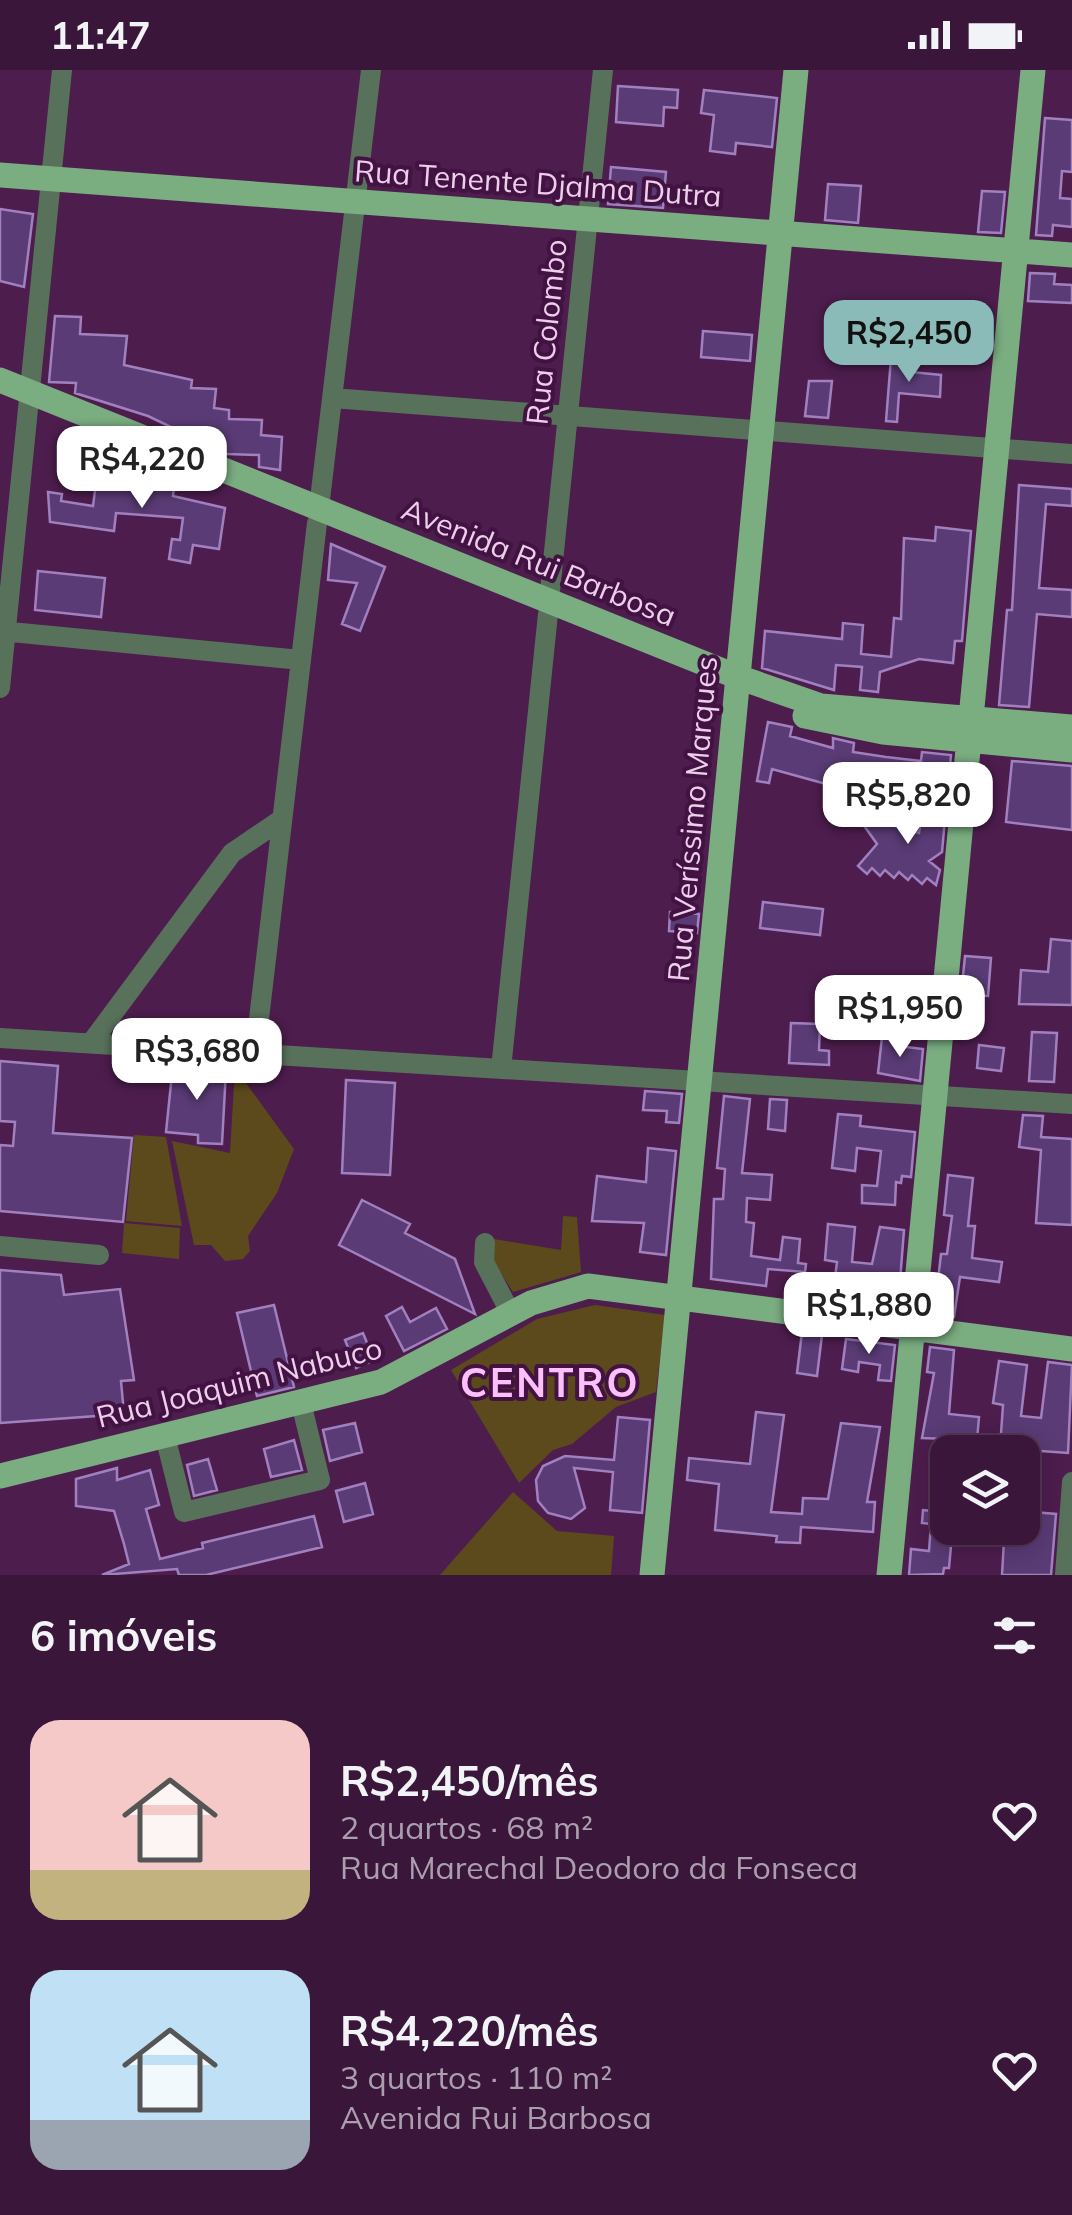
<!DOCTYPE html>
<html lang="pt">
<meta charset="utf-8">
<style>
body{margin:0;font-family:Mulish,sans-serif;background:#452345;color:#f1f3f6;height:100vh;display:flex;flex-direction:column;font-size:38px;white-space:nowrap}
*{box-sizing:border-box;margin:0}
p{font-size:32px;color:#ab9faf}
.icon{flex:none;width:55px;height:55px;fill:none;stroke:currentColor;stroke-width:2;stroke-linecap:round;stroke-linejoin:round}
.map{position:relative;height:1505px;overflow:hidden}
.details{display:flex;flex-direction:column;background:#3a163a;flex:1}
.details>*{flex:none}
.fabs{position:absolute;left:930px;top:1365px;display:grid;gap:20px}
.fabs a{display:grid;place-items:center;width:110px;height:110px;border-radius:20px;background:#3a163a;box-shadow:0 5px 25px #0003,0 0 0 2px #543554;font-size:50px}
.price{position:absolute;translate:-50% -85px;padding:0 22px;border-radius:20px;background:#fff;color:#222;font-size:32px;line-height:65px;filter:drop-shadow(0 2px 5px #0008)}
.price::after{content:'';position:absolute;left:50%;top:60px;width:30px;height:22px;margin-left:-15px;background:inherit;clip-path:polygon(0 0,100% 0,50% 100%)}
.price.on{background:#8bbbb9;color:#111}
ul{padding:0;list-style:none}
li{display:flex;align-items:center;gap:30px;height:250px;padding:0 30px}
li span{display:grid;place-items:center;flex:none;width:280px;height:200px;border-radius:30px;color:#555}
li>.icon{margin-inline-start:auto}
span .icon{width:120px;height:120px;fill:#fffc;stroke-width:1}
li b{font-size:42px}
h2{display:flex;justify-content:space-between;align-items:center;height:120px;padding:0 30px;font-size:42px}
.status{display:flex;justify-content:space-between;align-items:center;height:70px;padding:0 50px;background:#3a163a;direction:ltr}
.status svg{height:28px;fill:currentColor}
.map>svg:first-child{display:block}
.green{fill:#5d4a1c}
.building{fill:#5a3b75;stroke:#a180c0;stroke-width:2.5}
.lines{fill:none;stroke-linecap:round;stroke-linejoin:round}
.minor{stroke:#58715b;stroke-width:20}
.major{stroke:#7aad80;stroke-width:25}
.labels{text-anchor:middle;dominant-baseline:central;stroke-width:8;stroke-linejoin:round;paint-order:stroke}
.street-label{font-size:30px;fill:#edcfec;stroke:#421242}
.district-label{font-size:40px;font-weight:bold;letter-spacing:2.5px;fill:#fbc0f9;stroke:#421242}
</style>
<div class="status"><b>11:47</b><svg viewBox="0 0 49 12"><path d="M0 12V9h3v3zM5 12V6h3v6zM10 12V3h3v9zM15 12V0h3v12zM26 1h20v11H26zM47 4h2v5h-2z"/></svg></div>
<div class="map">
<svg width="1072" height="1505" viewBox="0 0 1072 1505">
<rect width="100%" height="100%" fill="#4d1d4d"/>
<path class="green" d="M235 998 294 1079 277 1123 248 1166 250 1181 243 1189 225 1191 211 1175H194L172 1071 230 1083Z
M134 1065 166 1067 182 1156 126 1151Z
M563 1146 577 1147 581 1202 513 1222 493 1191 494 1169 561 1180Z
M124 1153 180 1158 179 1189 122 1183Z
M595 1235 665 1245 656 1322 616 1337 572 1374 553 1380 519 1413 451 1300 537 1249Z
M513 1422 557 1461 614 1466 611 1505H440Z"/>
<path class="building" d="M618 16 678 20 677 38 664 37 663 56 616 52Z
M704 20 777 28 772 77 736 73 735 84 710 81 714 45 701 43Z
M1045 48 1072 50V102L1062 101 1060 128 1072 129V157L1053 155 1052 166 1036 165Z
M611 97 666 102 663 138 608 134Z
M828 114 861 116 858 153 825 150Z
M982 121 1005 122 1001 163 978 162Z
M0 139 33 144 24 217 0 211Z
M1030 203 1055 204 1054 214 1072 215V233L1028 231Z
M55 246 81 247 80 264 127 266 124 295 192 310 191 318 216 319 214 338 229 340V349L262 350 261 365 282 367 280 400 259 397V385L227 384 148 346 75 323 76 313 49 312Z
M703 261 752 265 750 291 701 287Z
M891 288 912 290 911 302 941 305 940 327 899 323 897 352 886 351Z
M809 311H832L828 348 805 346Z
M98 398 146 405 145 415 174 418 173 426 225 438 219 479 193 475 190 493 169 489 172 469 180 470 183 448 116 443 114 461 50 452 48 422 62 424 61 431 93 436Z
M1019 415 1072 419V436L1046 434 1039 518 1072 520V547L1037 544 1029 637 999 635 1007 540H1012Z
M936 457 971 461 962 571H955L953 593 919 589 880 602 878 622 860 620 862 597 836 595 834 620 762 598 765 561 842 569 843 553 863 555 861 584 891 587 894 548 901 549 904 468 935 471Z
M331 474 385 497 360 561 342 554 357 513 328 510Z
M38 501 105 508 101 547 35 540Z
M768 652 792 657 790 666 833 678V668L854 673 853 682 886 687 921 691 922 682 951 685 949 707 914 703 911 729 881 726 880 732 825 724 826 714 772 699 769 713 757 711Z
M1012 691 1072 696V760L1006 752Z
M924 734 946 737 942 782 929 791 940 800 936 815 927 808 922 814 912 805 908 810 899 802 894 808 885 800 880 806 872 798 867 804 858 796 877 774 865 757 874 750 919 763Z
M763 832 823 839 820 865 760 858Z
M670 842 699 844 697 863 669 861Z
M1051 869 1072 871V935L1019 934 1021 900 1048 902Z
M965 886 991 888 988 926 961 925Z
M791 953 820 954 819 980 829 981V995L789 993Z
M1032 962 1057 963 1054 1012 1029 1011Z
M882 967 896 968 899 976 923 979 920 1011 878 1003Z
M979 975 1004 978 1001 1001 977 998Z
M0 991 58 996 53 1063 132 1068 123 1152 0 1141V1075L13 1076 15 1052 0 1051Z
M173 994 226 1000 222 1074 198 1073V1065L166 1062Z
M346 1010 395 1013 390 1105 342 1103Z
M645 1021 682 1024 679 1053 666 1052 667 1041 643 1040Z
M724 1026 750 1029 742 1103 772 1105 770 1130 747 1128 746 1152 754 1153 751 1186 780 1190 783 1167 800 1169 798 1193 806 1194 805 1202 768 1199 766 1216 711 1209 714 1129H723L725 1099 717 1098Z
M770 1029 787 1030 785 1061 768 1059Z
M838 1044 861 1046 860 1056 915 1062 911 1107 902 1106 901 1113 896 1112 895 1135 862 1133V1115L877 1116 881 1081 857 1078 855 1101 832 1098Z
M1023 1045 1043 1046 1041 1067 1072 1069V1155L1036 1153 1041 1080 1019 1077Z
M648 1078 676 1081 666 1185 640 1182 644 1153 592 1151 597 1106 646 1112Z
M948 1105 973 1108 968 1156H975L972 1188 1002 1192 999 1212 960 1207 954 1247 934 1245 941 1184H947L952 1146 944 1145Z
M362 1130 410 1154 405 1163 455 1189 475 1244 339 1175Z
M828 1154 855 1157 852 1192 872 1194 880 1157 904 1160 898 1237 832 1231 837 1192 825 1190Z
M0 1200 61 1205 64 1225 120 1219 134 1310 121 1311 124 1344 0 1353Z
M274 1235 294 1317 257 1326 237 1243Z
M402 1237 410 1252 436 1238 447 1259 404 1281 386 1246Z
M802 1262 822 1265 817 1306 797 1303Z
M363 1263 374 1290 356 1298 345 1270Z
M846 1269 895 1275 891 1311 878 1310 880 1295 859 1292 858 1302 842 1299Z
M930 1277 954 1280 949 1344 979 1347 977 1370 922 1368 934 1303 927 1302Z
M999 1291 1027 1295 1021 1346 1041 1348 1048 1292 1072 1295 1068 1383 1000 1378 1003 1335 993 1333Z
M756 1342 784 1345 771 1442 802 1444 803 1428 828 1429 841 1353 880 1357 867 1432H875L873 1462 801 1457 800 1473 776 1472 777 1466 715 1460 719 1414 687 1410 689 1388 750 1394Z
M618 1347 650 1350 642 1443 610 1440 613 1402 574 1398 585 1438 571 1449 548 1443 538 1431 536 1410 543 1396 565 1386 614 1390Z
M355 1353 362 1382 330 1391 323 1360Z
M294 1370 302 1400 271 1407 264 1379Z
M208 1389 217 1420 194 1426 187 1395Z
M117 1398V1410L150 1400 159 1435 146 1439 160 1489 203 1478 202 1473 314 1446 322 1477 206 1505H179L177 1499 102 1505 129 1494 124 1474 114 1441 76 1436V1409Z
M365 1413 373 1444 344 1452 336 1421Z
M933 1434 948 1435V1458H1022L1023 1441 1056 1444 1051 1505H1002L1004 1470 952 1465 949 1498H944L943 1504 909 1505 911 1479 929 1481 931 1454 922 1453 923 1440 933 1441Z"/>
<g class="lines">
<path class="minor" d="M332 328 1072 384
M319 438 371 0
M549 531 603 0
M0 561 301 590
M0 618 62 0
M0 968 1072 1034
M91 973 232 783 282 749
M255 983 317 453
M501 999 548 544
M485 1173 484 1192 511 1244
M0 1176 99 1185
M165 1366 184 1442 320 1410 301 1333
M1065 1505 1072 1412"/>
<path class="major" d="M0 105 1072 185
M0 310 738 607 821 636 1072 657
M805 646 883 662 1072 680
M0 1406 381 1312 531 1233 588 1216 1072 1279
M652 1505 796 0
M889 1505 1033 0"/>
</g>
<g class="labels">
<g class="street-label">
<text transform="translate(538 113) rotate(4)">Rua Tenente Djalma Dutra</text>
<text transform="translate(546 262) rotate(-84)">Rua Colombo</text>
<text transform="translate(539 492) rotate(22)">Avenida Rui Barbosa</text>
<text transform="translate(692 749) rotate(-85)">Rua Veríssimo Marques</text>
<text transform="translate(239 1312) rotate(-14)">Rua Joaquim Nabuco</text>
</g>
<g class="district-label">
<text x="550" y="1312">CENTRO</text>
</g>
</g>
</svg>
<div class="fabs">
<a><svg class="icon" aria-label="layers" viewBox="0 0 24 24"><path d="M12 4l9 5-9 5-9-5zM3 14l9 5 9-5"/></svg></a>
</div>
<b class="price on" style="left:909px;top:315px">R$2,450</b>
<b class="price" style="left:142px;top:441px">R$4,220</b>
<b class="price" style="left:908px;top:777px">R$5,820</b>
<b class="price" style="left:900px;top:990px">R$1,950</b>
<b class="price" style="left:197px;top:1033px">R$3,680</b>
<b class="price" style="left:869px;top:1287px">R$1,880</b>
</div>
<section class="details">
<h2>6 imóveis<svg class="icon" aria-label="filters" viewBox="0 0 24 24"><path d="M4 7h16M4 17h16"/><circle cx="9" cy="7" r="2"/><circle cx="15" cy="17" r="2"/></svg></h2>
<ul>
<li><span style="background:linear-gradient(#f6c9c9 75%,#c2b280 0)"><svg class="icon" aria-label="home" viewBox="0 0 24 24"><path d="M3 11l9-7 9 7M6 9v11h12V9"/></svg></span><div><b>R$2,450/mês</b><p>2 quartos · 68 m²</p><p>Rua Marechal Deodoro da Fonseca</p></div><svg class="icon" aria-label="heart" viewBox="0 0 24 24"><path d="M12 20l-8-8c-3-5 5-10 8-4 3-6 11-1 8 4z"/></svg></li>
<li><span style="background:linear-gradient(#bfe0f5 75%,#9aa5b1 0)"><svg class="icon" aria-label="home" viewBox="0 0 24 24"><path d="M3 11l9-7 9 7M6 9v11h12V9"/></svg></span><div><b>R$4,220/mês</b><p>3 quartos · 110 m²</p><p>Avenida Rui Barbosa</p></div><svg class="icon" aria-label="heart" viewBox="0 0 24 24"><path d="M12 20l-8-8c-3-5 5-10 8-4 3-6 11-1 8 4z"/></svg></li>
</ul>
</section>
